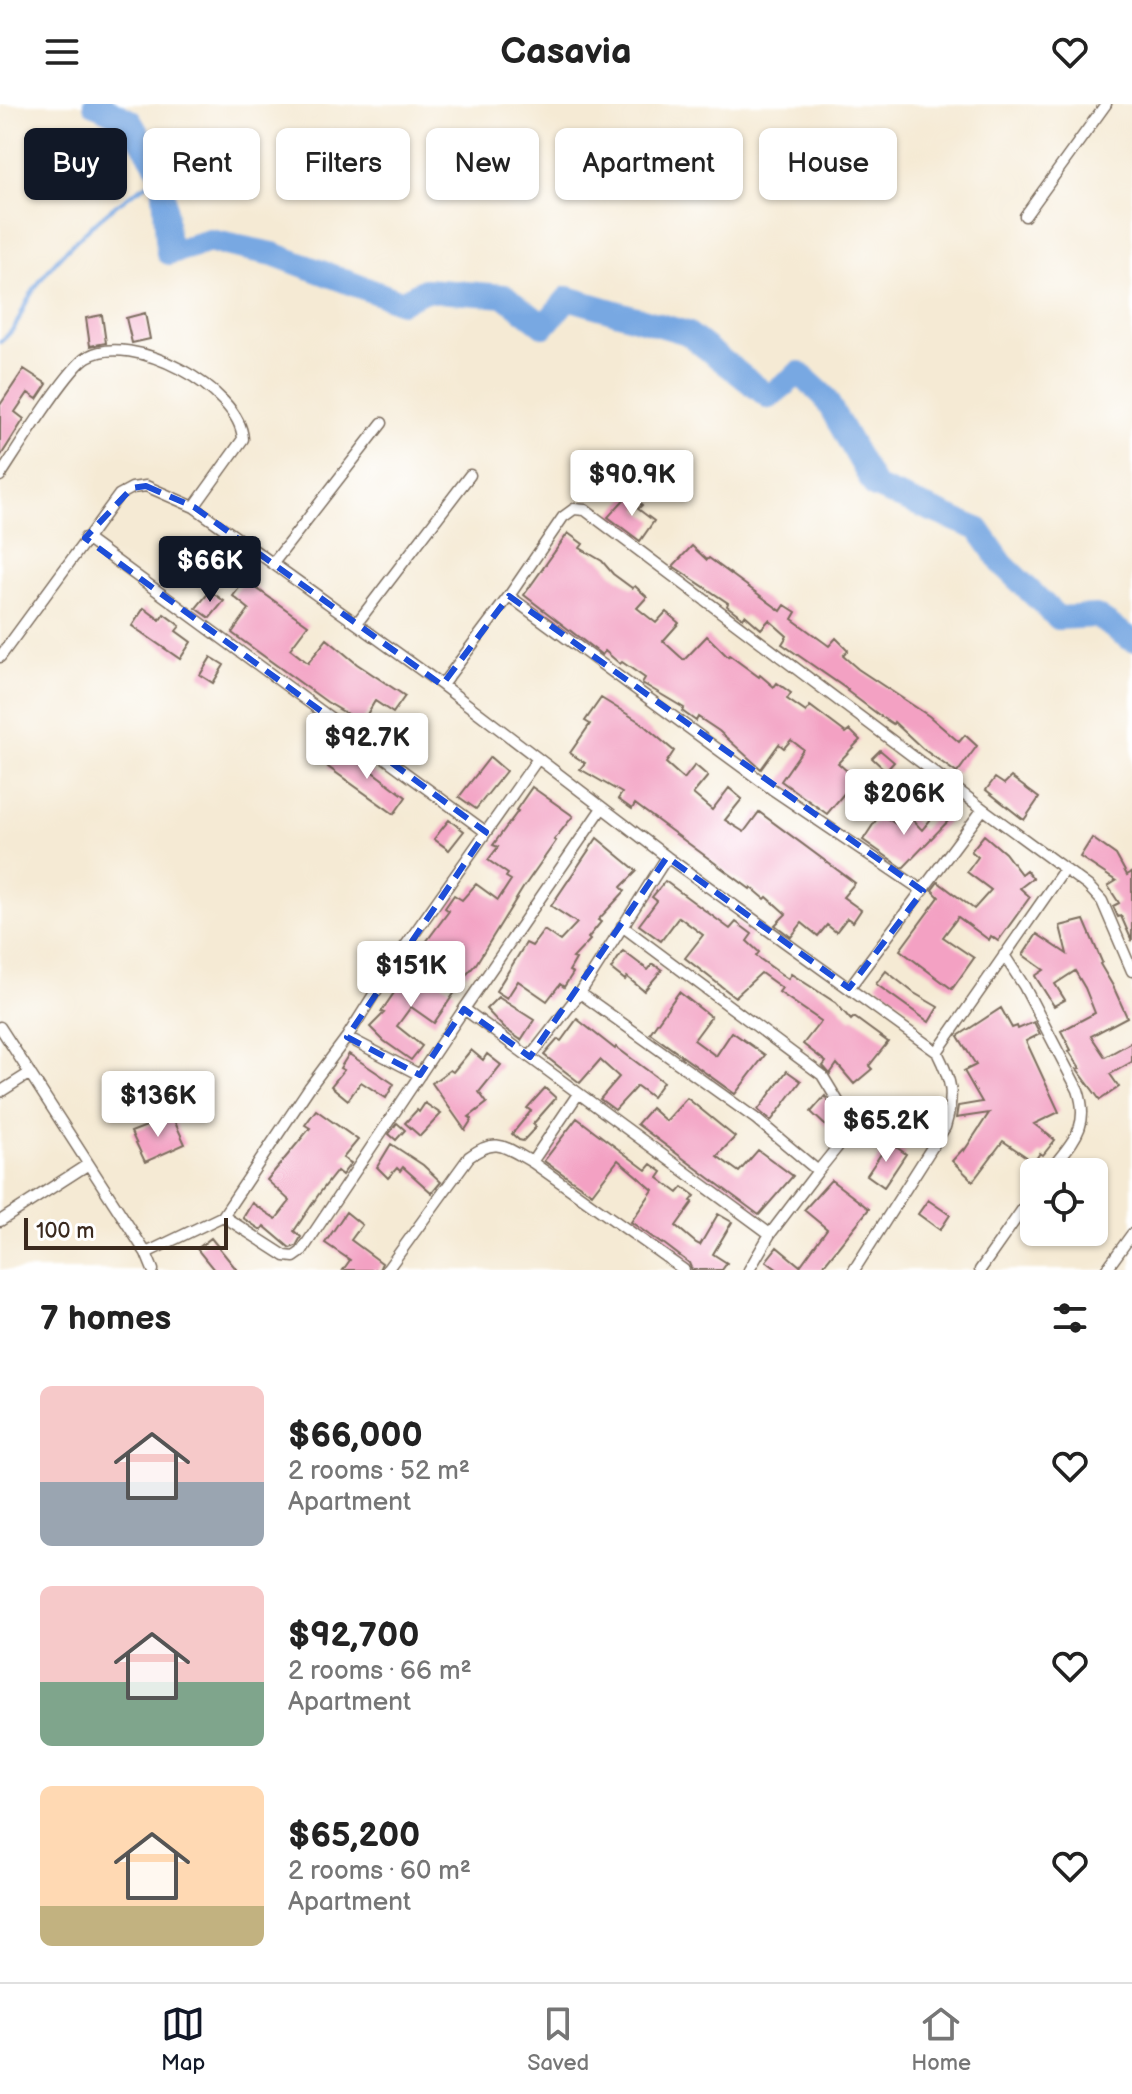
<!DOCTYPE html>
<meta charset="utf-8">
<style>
body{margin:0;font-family:"Balsamiq Sans",sans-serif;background:#f2f2f2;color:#222;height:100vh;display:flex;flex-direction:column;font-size:30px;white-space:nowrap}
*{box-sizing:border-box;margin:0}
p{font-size:26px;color:#767676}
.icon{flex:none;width:44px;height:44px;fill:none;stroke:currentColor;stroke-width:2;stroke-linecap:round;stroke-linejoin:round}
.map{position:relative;height:1166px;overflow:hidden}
.sheet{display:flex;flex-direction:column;background:#fff;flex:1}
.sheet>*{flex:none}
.top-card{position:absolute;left:24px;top:24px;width:1084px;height:72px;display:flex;gap:16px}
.fabs{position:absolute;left:1020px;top:1054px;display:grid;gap:16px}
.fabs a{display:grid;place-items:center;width:88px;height:88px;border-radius:12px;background:#fff;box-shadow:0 2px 6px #0004;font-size:40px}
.scale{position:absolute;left:24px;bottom:20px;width:204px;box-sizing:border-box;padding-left:8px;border:4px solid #3b2a1e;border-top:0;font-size:22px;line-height:28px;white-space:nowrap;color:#3b2a1e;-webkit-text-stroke:6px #fff;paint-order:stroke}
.price{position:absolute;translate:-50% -68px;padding:0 18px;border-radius:8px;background:#fff;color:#222;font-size:26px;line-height:52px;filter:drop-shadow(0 2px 4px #0008)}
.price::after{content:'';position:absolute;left:50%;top:48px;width:24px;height:18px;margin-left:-12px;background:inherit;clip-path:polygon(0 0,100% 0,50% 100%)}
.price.active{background:#111827;color:#fff}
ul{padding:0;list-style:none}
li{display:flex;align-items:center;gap:24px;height:200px;padding:0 40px}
li span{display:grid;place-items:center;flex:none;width:224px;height:160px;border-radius:12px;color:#555}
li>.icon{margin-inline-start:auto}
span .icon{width:96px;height:96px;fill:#fffc;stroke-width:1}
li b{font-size:34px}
h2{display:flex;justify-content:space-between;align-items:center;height:96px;padding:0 40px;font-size:34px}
.pill{padding:0 28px;border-radius:12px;background:#fff;box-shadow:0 2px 6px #0004;font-size:28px;line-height:72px}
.pill.active{background:#111827;color:#fff}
header{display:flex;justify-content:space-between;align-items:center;height:104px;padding:0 40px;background:#fff;font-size:36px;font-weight:600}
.tabs{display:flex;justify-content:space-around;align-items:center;height:112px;border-top:2px solid #e0e0e0;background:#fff;font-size:22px;color:#767676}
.tabs a{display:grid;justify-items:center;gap:4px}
.tabs .active{color:#111827}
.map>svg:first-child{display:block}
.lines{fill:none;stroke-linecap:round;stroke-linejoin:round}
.stream{stroke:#78a8e2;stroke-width:4}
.river{stroke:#78a8e2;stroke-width:24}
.building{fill:#f3a1c3}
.minor-casing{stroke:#7c6d5e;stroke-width:13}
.minor{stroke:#fff;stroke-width:10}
.marked{fill:none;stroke:#1d4ed8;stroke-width:6;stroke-dasharray:16 10;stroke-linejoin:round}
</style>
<header><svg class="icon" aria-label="menu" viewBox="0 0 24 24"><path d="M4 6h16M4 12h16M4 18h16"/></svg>Casavia<svg class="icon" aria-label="heart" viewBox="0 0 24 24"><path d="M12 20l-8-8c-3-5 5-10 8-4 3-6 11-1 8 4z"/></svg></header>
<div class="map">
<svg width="1132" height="1166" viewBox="0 0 1132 1166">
<rect width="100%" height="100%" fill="#fff"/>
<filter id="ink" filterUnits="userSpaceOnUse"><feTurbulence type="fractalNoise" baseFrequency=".0125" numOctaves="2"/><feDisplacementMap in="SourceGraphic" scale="16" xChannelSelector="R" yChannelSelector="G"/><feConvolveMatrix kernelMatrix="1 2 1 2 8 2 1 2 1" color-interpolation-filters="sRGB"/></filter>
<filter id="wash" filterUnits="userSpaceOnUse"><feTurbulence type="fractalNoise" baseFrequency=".006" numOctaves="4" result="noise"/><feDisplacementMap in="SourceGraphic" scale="32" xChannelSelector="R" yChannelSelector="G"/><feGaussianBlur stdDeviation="1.8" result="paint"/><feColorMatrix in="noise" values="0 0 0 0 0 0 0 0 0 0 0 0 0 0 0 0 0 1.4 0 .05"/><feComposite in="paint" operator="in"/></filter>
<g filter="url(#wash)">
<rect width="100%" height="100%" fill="#f5ead4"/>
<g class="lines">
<path class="stream" d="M0 238C22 220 17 213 30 192 55 150 119 92 163 72"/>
<path class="river" d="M95 0 130 17 163 72 168 149 210 137 273 150 401 198 425 186 505 192 544 222 568 194 687 229 769 293 799 269 824 292 875 383 978 425 1003 461 1058 514 1096 512 1132 536"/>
</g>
<g id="blocks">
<path class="building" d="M145 209 150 235 132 239 126 214Z
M102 211 106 239 90 242 86 214Z
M24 265 47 280 37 295 28 289 15 308 24 315 0 353V301Z
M630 389 642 401 638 405 654 417 640 437 608 413Z
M568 429 583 440 580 444 602 457 613 470 632 484 635 482 647 493 637 504 656 519 666 508 679 519 663 537 684 556 707 532 728 553 729 551 759 573 760 571 774 583 777 579 791 589 787 595 806 608 810 602 846 629 850 626 860 636 838 659 856 675 827 710 781 677 803 645 791 636 784 644 779 640 761 665 719 627 698 613 696 617 682 607 684 604 642 579 645 574 622 558 620 560 605 547 602 551 524 491Z
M692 442 707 456 709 454 781 507 785 501 796 508 792 515 829 542 836 534 848 546 843 552 858 565 929 612 959 638 965 631 977 642 957 669 923 645 894 618 893 620 879 611 847 587 848 586 782 540 787 532 769 516 761 525 745 511 743 514 727 502 728 499 673 462Z
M245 476 308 521 290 545 308 559 327 535 357 560 405 592 393 609 375 597 360 622 346 612 347 610 327 598 232 529 249 505 233 492Z
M210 487 224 497 210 514 196 504Z
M144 504 160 516 164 510 180 522 176 527 191 538 180 555 132 522Z
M211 553 224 561 213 579 200 571Z
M601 594 640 618 674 647 666 659 684 675 695 661 708 672 693 690 712 706 729 684 742 695 725 716 744 728 759 708 855 779 843 793 861 806 853 818 847 814 836 828 827 821 818 832 802 819 791 833 775 821 786 810 767 793 765 795 751 783 750 785 635 700 632 705 618 695 622 689 580 665 585 659 570 649 590 620 585 617Z
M390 618 405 629 391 648 376 638Z
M342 645 406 693 394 710 328 663Z
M880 646 894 658 886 667 872 654Z
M490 653 506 667 476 705 459 693Z
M1011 673 1039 694 1024 716 986 686 995 674 1004 680Z
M532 683 573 712 554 736 556 737 523 784 476 860 467 870 446 849 442 852 426 838 449 807 445 804 454 791 462 796 476 780 498 796 511 776 506 773 508 770 488 756 498 743 493 741 518 707 516 706Z
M941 703 952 713 903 764 863 736 880 710 899 722 909 712 922 726Z
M449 716 464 727 449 746 434 735Z
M984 731 1005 749 1021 770 1026 766 1033 774 1020 784 1030 793 998 837 991 832 989 836 958 813 943 833 974 854 952 885 900 846 939 793 932 786 938 778 974 805 991 786 967 768 978 753 971 747Z
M597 734 637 767 621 783 625 787 598 816 601 818 588 834 590 836 573 854 576 855 569 867 573 869 564 883 560 880 547 897 518 877 507 894 496 887 526 839 532 842 544 826 560 837 577 819 551 802Z
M1092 734 1116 751 1127 771 1132 768V837L1121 812 1118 813 1113 802 1119 799 1108 782 1116 777 1080 753Z
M665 777 730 825 736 818 752 830 747 837 759 848 756 852 788 875 791 870 813 884 836 899 851 916 854 913 888 938 869 962 872 965 854 980 837 960 830 970 823 962 826 958 803 940 821 917 779 888 782 884 761 869 735 893 685 854 703 831 679 813 661 837 639 821 657 797 652 793Z
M1084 816 1102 858 1100 860 1113 882 1127 913 1091 932 1105 953 1132 938V958L1110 970 1119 983 1100 996 1077 965 1080 964 1069 947 1071 946 1061 927 1095 909 1085 884 1075 867 1055 880 1065 896 1054 902 1035 872 1044 866 1023 851 1037 830 1067 850 1060 822Z
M623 847 648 866 653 860 662 866 644 887 627 873 625 876 611 865Z
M413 861 455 888 434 919 411 903 397 922 422 942 411 956 384 937 370 923 384 909 381 908Z
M886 867 914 889 938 903 929 918 876 880Z
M679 888 711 913 694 936 716 952 732 928 765 951 735 990 650 929Z
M498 893 534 916 521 936 504 924 486 905Z
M1001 904 1012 924 1017 922 1018 925 1034 918 1040 930 1026 937 1059 1008 1034 1020 1055 1036 1043 1051 1040 1049 1034 1058 1003 1037 973 1077 952 1057 963 1045 964 1047 989 1009 956 1014 958 1002 982 998 964 967 976 961 958 932Z
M577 915 615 945 616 943 663 978 652 993 637 982 615 1006 600 995 619 973 600 956 580 979 544 951 558 935 561 937Z
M471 946 483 956 487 950 501 961 479 988 487 999 469 1013 472 1015 465 1026 432 979 450 966 453 968Z
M349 950 394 980 386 994 361 978 348 996 331 982 344 966 340 964Z
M787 967 801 977 771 1017 758 1006Z
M545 984 556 994 533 1020 536 1023 523 1037 519 1036 512 1030 531 1007 527 1004Z
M825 992 837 1011 826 1022 811 1008Z
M687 994 735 1033 717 1052 739 1068 758 1046 793 1072 759 1111 637 1020 651 1004 666 1017Z
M902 997 923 1017 914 1027 892 1007Z
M425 999 441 1010 420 1032 405 1019 417 1006 419 1008Z
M316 1006 358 1036 343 1054 351 1059 342 1071 337 1067 319 1090 294 1127 301 1133 296 1142 290 1144 264 1122 261 1126 243 1114 252 1099 276 1115 290 1097 267 1076 310 1024 305 1021Z
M172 1012 185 1040 145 1058 131 1028Z
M577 1014 646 1066 651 1060 662 1068 658 1074 678 1089 683 1083 695 1092 691 1097 693 1098 676 1122 696 1139 700 1141 718 1110 732 1118 713 1150 727 1159 722 1166H692L689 1159 663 1139 662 1140 631 1118 653 1086 618 1056 592 1090 544 1057Z
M397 1019 405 1026 396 1036 389 1030Z
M889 1038 906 1050 884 1083 867 1071Z
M391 1040 423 1061 441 1078 432 1089 403 1063 400 1067 397 1064 388 1074 377 1063Z
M831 1076 869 1105 820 1166H778L766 1157 777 1143 800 1162 827 1125 804 1106Z
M928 1096 950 1111 940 1126 918 1110Z
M346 1108 362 1121 351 1136 382 1159 379 1166H343L350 1156 325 1139Z
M211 1134 237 1166H214L197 1145Z"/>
</g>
</g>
<g filter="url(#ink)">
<use href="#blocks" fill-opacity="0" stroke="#7c6d5e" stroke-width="2"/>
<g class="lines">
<defs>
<path id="minor" d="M1025 112 1106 0
M0 372C16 348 67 265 87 253 131 226 240 285 243 335L194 403
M85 434 486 728
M274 458 382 319
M509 492 772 685 923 787
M357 519 470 371
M0 553 119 391 132 384 146 382 194 403 442 581 667 753 937 948C952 978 955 990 945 1023L854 1166
M442 581 509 492 563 413 574 405 585 406 983 705 849 884
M602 704 464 905 770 1130
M983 705 1088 782 1102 797 1132 867
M622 822 822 971 847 1012V1024L843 1036 818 1067
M1004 851 1024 882 1078 986C1091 1025 1071 1038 1049 1068
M580 889 756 1015 818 1067 770 1130 749 1166
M0 923 146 1149 153 1166
M347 933 420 971
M937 948 1064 766
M530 953 580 889 667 753
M0 988 30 969
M532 1058 578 990
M223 1112 285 1152 294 1153 301 1148 464 905
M0 1117 87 1061
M146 1149 223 1112 309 984 347 933 397 854 537 656
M387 1166 469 1053C496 1032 505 1043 532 1058L684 1166
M980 1166 1034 1089
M1106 1166 1132 1130"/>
</defs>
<use href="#minor" class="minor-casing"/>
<use href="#minor" class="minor"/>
</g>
</g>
<path class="marked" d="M146 382 194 403 442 581 509 492 923 787 849 884 667 753 530 953 464 905 420 971 347 933 486 728 85 434 132 384Z"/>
</svg>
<div class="fabs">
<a><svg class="icon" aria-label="locate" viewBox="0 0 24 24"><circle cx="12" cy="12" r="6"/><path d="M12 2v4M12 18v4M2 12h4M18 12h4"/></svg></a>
</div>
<div class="scale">100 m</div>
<b class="price" style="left:632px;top:414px">$90.9K</b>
<b class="price active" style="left:210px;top:500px">$66K</b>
<b class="price" style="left:367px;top:677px">$92.7K</b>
<b class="price" style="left:904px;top:733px">$206K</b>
<b class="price" style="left:411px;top:905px">$151K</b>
<b class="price" style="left:158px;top:1035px">$136K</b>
<b class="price" style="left:886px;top:1060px">$65.2K</b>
<div class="top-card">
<a class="pill active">Buy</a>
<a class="pill">Rent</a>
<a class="pill">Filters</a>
<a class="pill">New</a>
<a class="pill">Apartment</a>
<a class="pill">House</a>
</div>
</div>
<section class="sheet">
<h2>7 homes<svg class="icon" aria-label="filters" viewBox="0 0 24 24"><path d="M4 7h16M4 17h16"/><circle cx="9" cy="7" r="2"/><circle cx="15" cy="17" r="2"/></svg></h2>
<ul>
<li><span style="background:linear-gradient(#f6c9c9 60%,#9aa5b1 0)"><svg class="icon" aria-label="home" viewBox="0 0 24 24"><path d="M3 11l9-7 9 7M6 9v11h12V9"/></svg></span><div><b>$66,000</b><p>2 rooms · 52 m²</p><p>Apartment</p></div><svg class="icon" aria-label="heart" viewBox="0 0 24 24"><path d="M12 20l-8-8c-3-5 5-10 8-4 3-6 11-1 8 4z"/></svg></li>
<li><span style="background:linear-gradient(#f6c9c9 60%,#7fa58c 0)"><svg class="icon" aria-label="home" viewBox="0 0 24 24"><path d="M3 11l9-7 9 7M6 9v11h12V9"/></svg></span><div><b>$92,700</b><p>2 rooms · 66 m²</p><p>Apartment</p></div><svg class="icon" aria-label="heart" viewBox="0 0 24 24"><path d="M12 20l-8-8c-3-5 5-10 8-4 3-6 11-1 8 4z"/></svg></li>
<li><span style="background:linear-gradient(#ffd9b3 75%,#c2b280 0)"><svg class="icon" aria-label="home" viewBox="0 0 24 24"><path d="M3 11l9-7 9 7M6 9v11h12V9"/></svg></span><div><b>$65,200</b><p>2 rooms · 60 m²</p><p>Apartment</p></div><svg class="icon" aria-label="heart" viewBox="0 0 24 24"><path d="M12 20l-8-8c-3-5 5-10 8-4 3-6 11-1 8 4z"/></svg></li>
</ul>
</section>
<nav class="tabs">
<a class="active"><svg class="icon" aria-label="map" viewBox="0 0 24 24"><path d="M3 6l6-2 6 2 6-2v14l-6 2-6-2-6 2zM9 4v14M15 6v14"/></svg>Map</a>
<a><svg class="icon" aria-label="saved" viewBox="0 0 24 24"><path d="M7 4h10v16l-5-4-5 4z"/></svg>Saved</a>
<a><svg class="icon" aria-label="home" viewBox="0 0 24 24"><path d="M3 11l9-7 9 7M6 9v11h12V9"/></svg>Home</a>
</nav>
